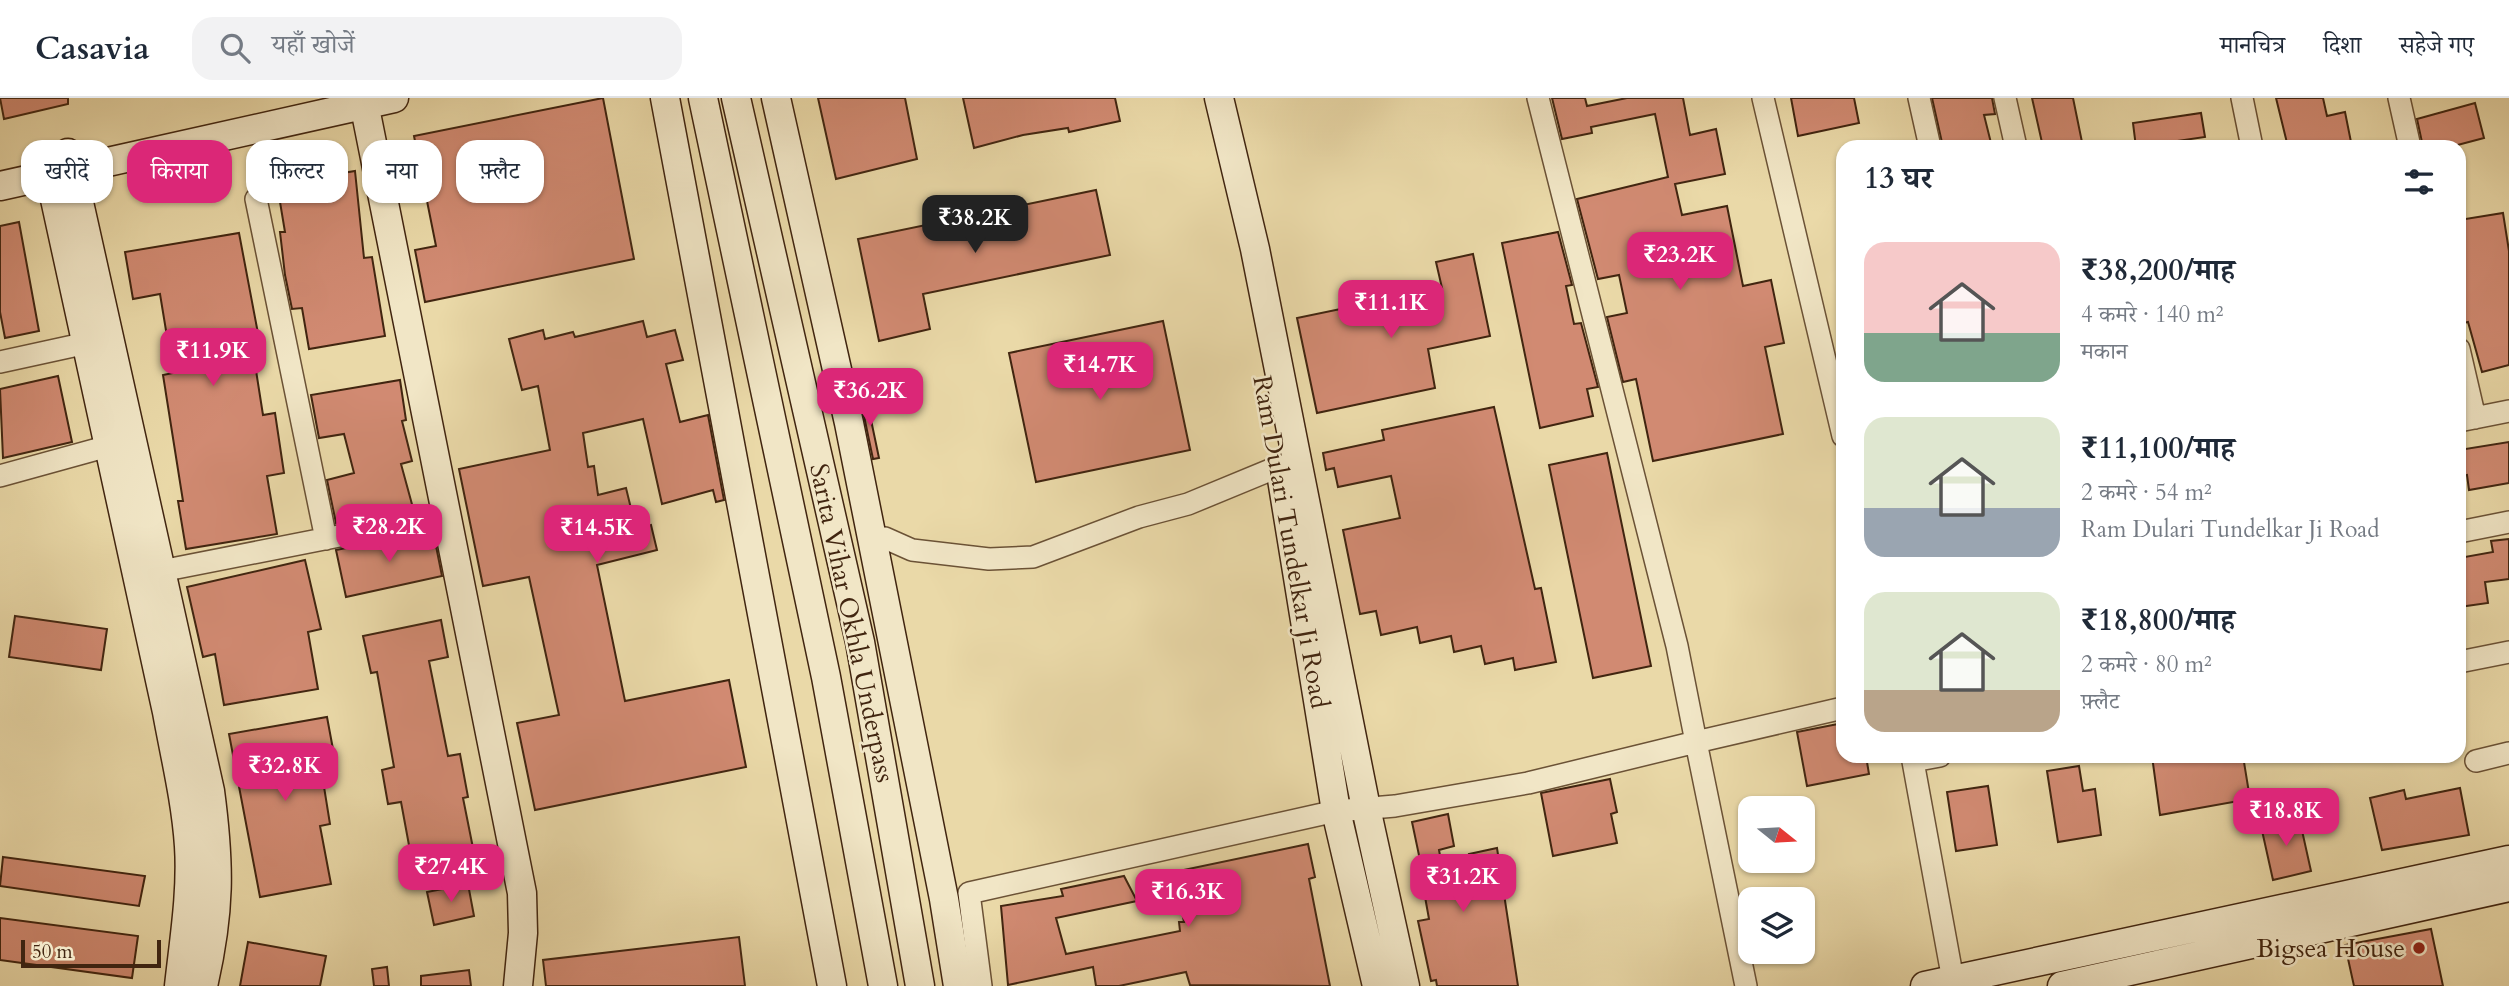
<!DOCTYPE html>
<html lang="hi">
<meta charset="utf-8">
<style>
body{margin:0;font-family:Cardo,"Noto Serif Devanagari",serif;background:#f2f2f3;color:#1f2937;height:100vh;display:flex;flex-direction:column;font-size:26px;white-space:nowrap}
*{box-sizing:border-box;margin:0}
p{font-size:23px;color:#747a83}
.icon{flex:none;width:38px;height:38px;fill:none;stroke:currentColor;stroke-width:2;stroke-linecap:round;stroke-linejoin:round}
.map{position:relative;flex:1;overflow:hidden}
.side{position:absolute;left:1836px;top:42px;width:630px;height:623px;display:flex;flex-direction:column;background:#fff;border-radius:21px;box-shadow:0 2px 5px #0004}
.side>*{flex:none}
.hud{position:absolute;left:21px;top:42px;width:665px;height:63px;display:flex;gap:14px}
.needle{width:46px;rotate:108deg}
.controls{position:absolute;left:1738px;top:698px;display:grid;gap:14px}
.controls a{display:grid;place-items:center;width:77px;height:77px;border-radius:14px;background:#fff;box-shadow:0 2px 5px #0004;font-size:35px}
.scale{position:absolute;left:21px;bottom:18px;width:140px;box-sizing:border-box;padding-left:7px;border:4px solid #412510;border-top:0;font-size:19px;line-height:24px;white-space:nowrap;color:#412510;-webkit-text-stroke:5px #f1e6c6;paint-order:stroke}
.price{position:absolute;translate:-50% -60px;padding:0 16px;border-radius:14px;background:#db2777;color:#fff;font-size:23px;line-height:46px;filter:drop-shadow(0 2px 4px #0008)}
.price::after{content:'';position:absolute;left:50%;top:42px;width:21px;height:16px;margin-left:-10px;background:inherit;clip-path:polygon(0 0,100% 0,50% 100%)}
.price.selected{background:#222;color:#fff}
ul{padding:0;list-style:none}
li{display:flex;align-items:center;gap:21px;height:175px;padding:0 28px}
li span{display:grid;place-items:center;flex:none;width:196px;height:140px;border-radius:21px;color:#555}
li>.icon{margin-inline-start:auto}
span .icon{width:84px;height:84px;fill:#fffc;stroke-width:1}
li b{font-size:30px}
h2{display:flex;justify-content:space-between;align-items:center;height:84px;padding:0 28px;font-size:30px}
.chip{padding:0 24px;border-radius:21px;background:#fff;box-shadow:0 2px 5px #0004;font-size:24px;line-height:63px}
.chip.selected{background:#db2777;color:#fff}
header{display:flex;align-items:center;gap:42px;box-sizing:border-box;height:98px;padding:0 35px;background:#fff;border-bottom:2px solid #e0e1e3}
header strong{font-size:33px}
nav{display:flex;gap:38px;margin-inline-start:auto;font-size:24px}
.search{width:490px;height:63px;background:#f2f2f3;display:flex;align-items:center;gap:18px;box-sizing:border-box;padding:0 24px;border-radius:21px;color:#747a83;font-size:26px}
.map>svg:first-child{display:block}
.building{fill:#d18a72;stroke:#412510;stroke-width:2}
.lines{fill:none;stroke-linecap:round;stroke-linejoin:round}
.street-casing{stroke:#6b5236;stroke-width:24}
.secondary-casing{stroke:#412510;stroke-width:31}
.street{stroke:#f1e6c6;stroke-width:21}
.secondary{stroke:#f1e6c6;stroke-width:28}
.poi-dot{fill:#8f2418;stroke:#f1e6c6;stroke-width:2.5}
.labels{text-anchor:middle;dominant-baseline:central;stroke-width:5;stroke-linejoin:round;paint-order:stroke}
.street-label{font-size:26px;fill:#412510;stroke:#f1e6c6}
.poi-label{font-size:26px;fill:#412510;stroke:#f1e6c6;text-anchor:end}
</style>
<header>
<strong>Casavia</strong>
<div class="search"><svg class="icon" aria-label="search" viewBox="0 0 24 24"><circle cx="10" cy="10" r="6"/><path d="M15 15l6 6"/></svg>यहाँ खोजें</div>
<nav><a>मानचित्र</a><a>दिशा</a><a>सहेजे गए</a></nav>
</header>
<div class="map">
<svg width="2509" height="888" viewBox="0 0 2509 888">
<rect width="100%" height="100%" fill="#ead9a8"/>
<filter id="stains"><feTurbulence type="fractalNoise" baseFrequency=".00286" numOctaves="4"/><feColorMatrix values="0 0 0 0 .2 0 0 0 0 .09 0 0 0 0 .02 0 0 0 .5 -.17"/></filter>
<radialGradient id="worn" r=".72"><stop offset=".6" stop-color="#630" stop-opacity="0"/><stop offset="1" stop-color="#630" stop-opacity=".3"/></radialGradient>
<path class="building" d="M0 0H68V6L4 21Z
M603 0 634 161 425 204 415 152 436 148 414 38Z
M818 0H905L917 61 836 81Z
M963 0H1115L1120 23 1069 34 1068 30 1023 37 974 50Z
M1552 0H1585L1587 8 1627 0H1683L1690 37 1716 31 1725 76 1675 86 1682 117 1727 108 1743 188 1771 182 1784 245 1765 249 1783 336 1653 363 1636 281 1623 284 1607 219 1627 215 1619 177 1598 181 1577 101 1668 79 1655 16 1591 29 1592 35 1562 41Z
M1791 0H1854L1859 25 1798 38Z
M1932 0H1992L1995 16 1984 17 1992 49H1943Z
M2032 0H2073L2083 49H2043Z
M2276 0H2323L2327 18 2345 14 2352 49H2288Z
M2475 5 2484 40 2450 49H2423L2417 21Z
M2201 15 2205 39 2136 49 2133 25Z
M355 73 364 160 372 159 385 238 309 251 302 210 292 211 285 177 280 134H285L277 86Z
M1096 92 1110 157 923 196 930 231 879 243 858 141Z
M2503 115 2509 153V267L2482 274 2468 224 2459 226V122Z
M19 124 39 233 5 240 0 214V128Z
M1558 134 1572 187 1566 188 1574 226 1581 225 1598 289 1587 291 1593 318 1540 330 1502 145Z
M239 135 260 246 252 247 263 317 275 315 284 375 267 378 277 436 186 451 178 403H183L163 277 173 275 160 196 133 201 125 154Z
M1473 156 1490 238 1428 251 1435 290 1317 315 1297 220 1442 190 1436 164Z
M643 223 647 239 675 232 683 262 666 266 680 324 708 317 724 402 716 404 713 392 662 406 643 321 583 335 588 369 594 368 598 397 626 390 636 431 651 427 657 452 597 467 625 603 729 582 746 669 535 712 517 625 559 617 529 479 483 488 459 371 550 352 538 288 522 292 509 241 543 232 545 241 573 234 575 239Z
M1163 223 1190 352 1036 384 1009 255Z
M58 278 72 344 3 360 0 291Z
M400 282 406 322 402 323 412 363 401 366 413 410 336 425 327 382 354 375 344 336 319 340 311 297Z
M866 298 879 360 873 361 860 299Z
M1494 309 1535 491 1541 490 1556 564 1515 572 1513 560 1485 566 1481 548 1454 554 1451 538 1420 545 1417 529 1381 537 1376 513 1360 516 1343 432 1400 420 1391 378 1338 389 1334 370 1326 372 1323 355 1384 342 1382 332Z
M2509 344V385L2469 392 2467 377 2461 378 2459 352Z
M1607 355 1651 568 1593 580 1549 367Z
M433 433 442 478 346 499 336 452Z
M2509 441V481L2485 484 2488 505 2459 509V460L2493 454 2491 443Z
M305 462 321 531 308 534 318 591 224 607 215 556 203 559 187 489Z
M15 518 107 531 101 572 9 559Z
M441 522 448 559 429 563 448 658 460 656 468 699 463 700 473 750 440 757 439 753 411 758 401 704 388 706 382 672 394 669 377 574 371 575 363 538Z
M327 619 335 662 320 664 330 726 320 728 331 786 260 799 229 636Z
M1843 625V658H1866L1869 676 1807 688 1797 634Z
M2152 658H2243L2250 701 2160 717Z
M2079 668 2083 693 2095 691 2101 737 2058 744 2047 673Z
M1610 681 1617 714 1611 716 1617 745 1553 758 1541 695Z
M1988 688 1997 747 1956 753 1947 694Z
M2460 690 2469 737 2382 752 2370 700 2404 692 2406 701Z
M1448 716 1454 748 1439 752 1444 779 1473 773 1469 756 1497 750 1518 888H1437L1436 882 1431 883 1418 823 1429 821 1422 782 1417 783 1413 764 1420 762 1412 724Z
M2299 719 2311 773 2273 782 2261 728Z
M1308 746 1315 779 1309 781 1330 888 1190 887 1186 874 1119 888H1096L1093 869 1008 887 1001 808 1063 798 1061 791 1124 778 1137 803 1056 820 1066 856 1180 833 1179 824H1184L1174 774Z
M3 759 145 778 139 808 0 788Z
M468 786 474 818 434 827 427 794Z
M0 820 138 838 132 880 0 862Z
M2431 831 2443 888H2354L2345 847Z
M739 839 745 888H546L543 862Z
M248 844 326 858 320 888H240Z
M387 869 389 888H374L372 871Z
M469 872 471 888H421V878Z"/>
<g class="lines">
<defs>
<path id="street" d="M1538 0 1677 548 1696 644 1843 610
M1763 0 1843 338
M1919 0 1930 49
M2005 0 2016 49
M2242 0 2252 49
M2399 0 2410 49
M256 101 326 441
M2459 251 2475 320
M0 264 87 245
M2459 323 2509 313
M0 378 123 344
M2459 434 2509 424
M873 444 885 440 912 452 989 461 1033 459 1139 419 1188 406 1280 368
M161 473 446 417
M2459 564 2509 554
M1912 658 1953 882
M1913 663 1940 658
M2476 663 2509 655
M981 888 969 795 1336 713 1395 708 1528 685 1696 644 1746 888"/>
<path id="secondary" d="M363 0 522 795 523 835 518 888
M665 0 832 888
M703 0 826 579 883 888
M736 0 860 544 920 888
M776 0 849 325 944 801 958 888
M1219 0 1255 151 1366 710 1405 888
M68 55 210 693C220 768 220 814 203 888
M46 60 167 614C175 658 186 703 189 748 192 794 184 842 179 888
M0 88 394 0
M1281 375 1336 713 1377 888
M1925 888 2509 762
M2062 888 2509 789"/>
</defs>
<use href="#street" class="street-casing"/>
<use href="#secondary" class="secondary-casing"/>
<use href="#street" class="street"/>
<use href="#secondary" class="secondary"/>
</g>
<circle class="poi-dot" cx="2419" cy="850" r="7"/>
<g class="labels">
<g class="street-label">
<text transform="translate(1291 444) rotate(80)">Ram Dulari Tundelkar Ji Road</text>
<text transform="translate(852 525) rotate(78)">Sarita Vihar Okhla Underpass</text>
</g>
<g class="poi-label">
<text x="2405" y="850">Bigsea House</text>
</g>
</g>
<rect width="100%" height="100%" filter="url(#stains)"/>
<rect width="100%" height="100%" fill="url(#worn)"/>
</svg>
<div class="controls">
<a><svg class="needle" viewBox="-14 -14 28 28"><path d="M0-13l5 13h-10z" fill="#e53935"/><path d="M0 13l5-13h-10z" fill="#747a83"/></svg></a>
<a><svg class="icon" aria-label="layers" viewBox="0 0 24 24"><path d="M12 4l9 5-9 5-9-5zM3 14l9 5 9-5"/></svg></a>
</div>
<div class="scale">50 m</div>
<b class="price selected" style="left:975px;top:157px">₹38.2K</b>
<b class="price" style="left:1680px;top:194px">₹23.2K</b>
<b class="price" style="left:1391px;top:242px">₹11.1K</b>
<b class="price" style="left:213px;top:290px">₹11.9K</b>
<b class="price" style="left:1100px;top:304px">₹14.7K</b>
<b class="price" style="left:870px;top:330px">₹36.2K</b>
<b class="price" style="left:389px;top:466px">₹28.2K</b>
<b class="price" style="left:597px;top:467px">₹14.5K</b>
<b class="price" style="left:285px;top:705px">₹32.8K</b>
<b class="price" style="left:2286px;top:750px">₹18.8K</b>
<b class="price" style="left:451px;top:806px">₹27.4K</b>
<b class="price" style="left:1463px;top:816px">₹31.2K</b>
<b class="price" style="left:1188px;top:831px">₹16.3K</b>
<div class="hud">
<a class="chip">खरीदें</a>
<a class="chip selected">किराया</a>
<a class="chip">फ़िल्टर</a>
<a class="chip">नया</a>
<a class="chip">फ़्लैट</a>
</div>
<section class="side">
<h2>13 घर<svg class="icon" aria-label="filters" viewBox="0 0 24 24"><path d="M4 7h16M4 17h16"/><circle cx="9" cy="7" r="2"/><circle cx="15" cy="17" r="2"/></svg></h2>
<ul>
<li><span style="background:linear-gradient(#f6c9c9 65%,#7fa58c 0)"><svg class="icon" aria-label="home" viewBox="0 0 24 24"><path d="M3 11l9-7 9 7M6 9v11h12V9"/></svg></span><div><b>₹38,200/माह</b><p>4 कमरे · 140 m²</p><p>मकान</p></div></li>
<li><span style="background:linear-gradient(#dfe7d0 65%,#9aa5b1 0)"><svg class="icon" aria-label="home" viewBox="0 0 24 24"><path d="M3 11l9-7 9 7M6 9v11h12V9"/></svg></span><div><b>₹11,100/माह</b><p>2 कमरे · 54 m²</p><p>Ram Dulari Tundelkar Ji Road</p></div></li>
<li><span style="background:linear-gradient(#dfe7d0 70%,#b9a48a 0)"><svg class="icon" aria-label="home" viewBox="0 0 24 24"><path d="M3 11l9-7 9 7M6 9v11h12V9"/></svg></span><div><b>₹18,800/माह</b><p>2 कमरे · 80 m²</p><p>फ़्लैट</p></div></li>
</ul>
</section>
</div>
